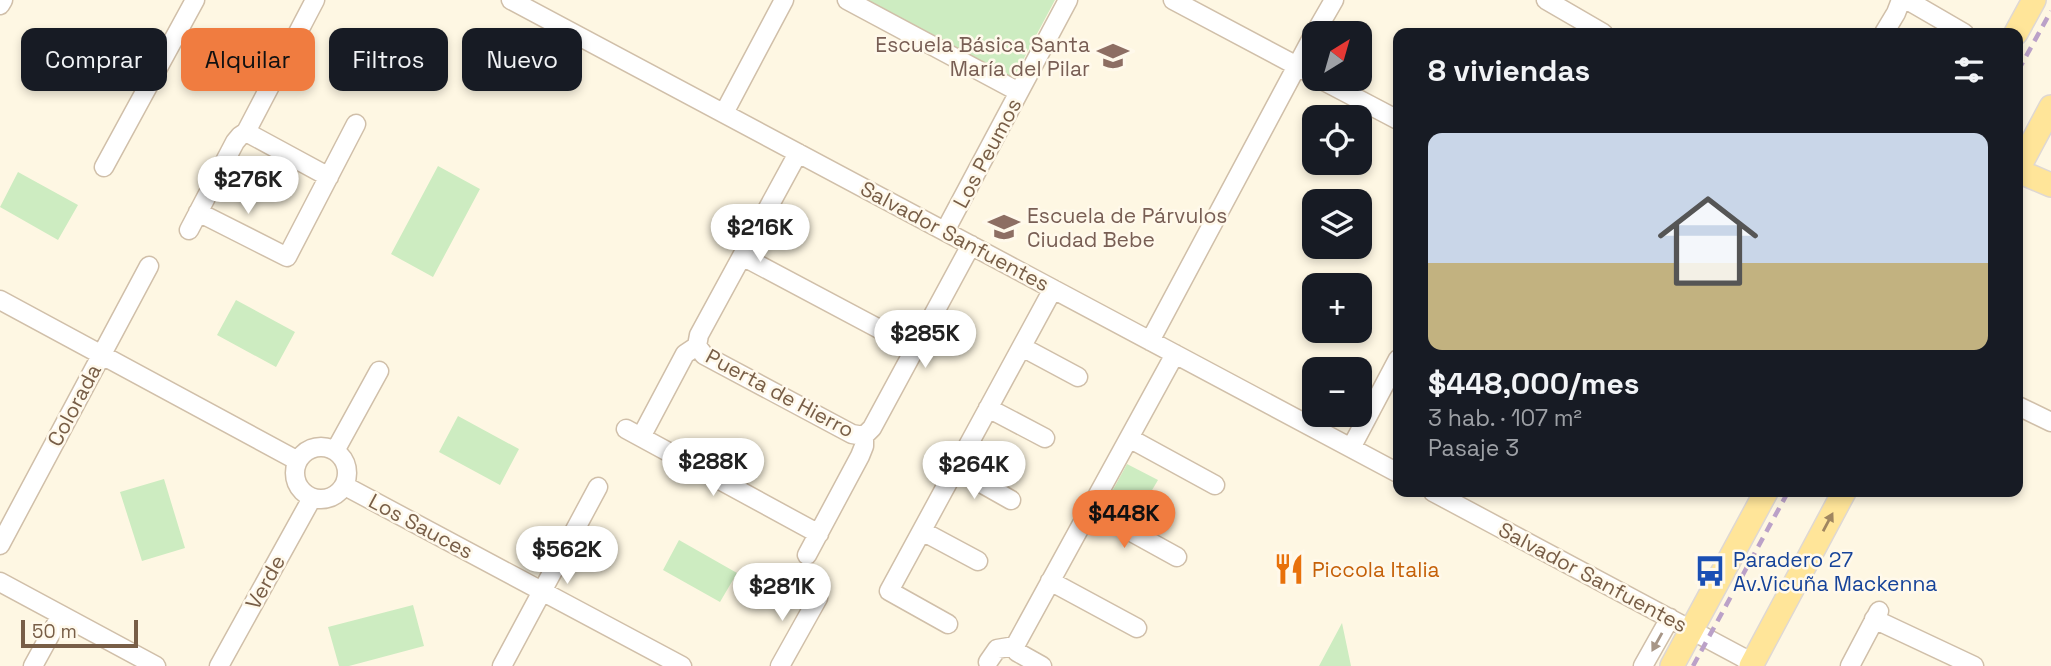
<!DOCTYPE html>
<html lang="es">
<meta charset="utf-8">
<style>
body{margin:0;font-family:"Space Grotesk",sans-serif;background:#242831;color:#f1f3f6;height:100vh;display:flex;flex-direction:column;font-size:26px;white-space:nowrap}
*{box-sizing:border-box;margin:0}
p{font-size:23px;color:#9ea1a6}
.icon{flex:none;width:38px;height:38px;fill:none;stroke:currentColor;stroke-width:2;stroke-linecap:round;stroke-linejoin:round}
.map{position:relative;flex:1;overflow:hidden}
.drawer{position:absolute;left:1393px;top:28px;width:630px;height:469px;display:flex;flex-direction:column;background:#171b24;border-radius:14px;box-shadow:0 4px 10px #0003}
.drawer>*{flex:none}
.banner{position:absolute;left:21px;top:28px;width:665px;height:63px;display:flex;gap:14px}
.needle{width:46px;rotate:37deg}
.controls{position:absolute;left:1302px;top:21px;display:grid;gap:14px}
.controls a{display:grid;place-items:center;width:70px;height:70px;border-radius:14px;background:#171b24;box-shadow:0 4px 10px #0003;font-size:35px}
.scale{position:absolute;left:21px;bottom:18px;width:117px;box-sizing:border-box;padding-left:7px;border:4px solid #785e47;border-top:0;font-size:19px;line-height:24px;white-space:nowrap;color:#785e47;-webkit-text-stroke:5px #fff9eb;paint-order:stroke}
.price{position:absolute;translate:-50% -60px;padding:0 16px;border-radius:24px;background:#fff;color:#222;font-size:23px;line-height:46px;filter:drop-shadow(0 2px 4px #0008)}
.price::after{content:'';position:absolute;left:50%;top:42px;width:21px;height:16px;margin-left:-10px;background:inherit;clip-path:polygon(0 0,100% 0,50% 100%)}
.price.selected{background:#f07c40;color:#111}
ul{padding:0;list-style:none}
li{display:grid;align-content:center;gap:14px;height:371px;padding:0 35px}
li+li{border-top:2px solid #363941}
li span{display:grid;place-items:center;height:217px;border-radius:14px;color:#555}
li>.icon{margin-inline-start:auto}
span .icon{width:126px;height:126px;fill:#fffc;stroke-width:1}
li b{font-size:30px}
h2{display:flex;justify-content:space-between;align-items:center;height:84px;padding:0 35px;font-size:30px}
.pill{padding:0 24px;border-radius:14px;background:#171b24;box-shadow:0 4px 10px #0003;font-size:24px;line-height:63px}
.pill.selected{background:#f07c40;color:#111}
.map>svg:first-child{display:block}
.green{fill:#cdecc1}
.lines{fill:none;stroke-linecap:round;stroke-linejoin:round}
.minor-casing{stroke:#d0bfa9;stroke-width:21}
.major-casing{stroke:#dfd8d3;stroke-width:26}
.minor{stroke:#fff;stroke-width:18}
.major{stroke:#ffe599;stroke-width:23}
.rail{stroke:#bba1c8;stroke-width:4.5;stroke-dasharray:10 7;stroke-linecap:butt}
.oneway{fill:#a08660}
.oneway2{fill:#a79687}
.labels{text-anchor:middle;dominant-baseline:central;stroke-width:5;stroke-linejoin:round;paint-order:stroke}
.education-label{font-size:21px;fill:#785e54;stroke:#fff9eb;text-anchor:end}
.street-label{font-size:21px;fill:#785e47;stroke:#fff9eb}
.transit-label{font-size:21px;fill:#164399;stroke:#fff9eb;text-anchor:start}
.food-label{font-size:21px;fill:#c56008;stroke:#fff9eb;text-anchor:start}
</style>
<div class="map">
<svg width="2051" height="666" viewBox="0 0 2051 666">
<rect width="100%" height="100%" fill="#fef7e3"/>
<path class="green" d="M865 0H1055L1013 79Z
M438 166 480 189 433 277 391 254Z
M18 172 78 205 58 240 0 207Z
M236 300 295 332 276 367 217 335Z
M458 416 519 449 500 485 439 452Z
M1127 464 1158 480 1138 514 1109 497Z
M164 479 185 548 142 561 120 492Z
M679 540 737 573 720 602 663 570Z
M413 605 424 646 349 666H339L328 627Z
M1342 623 1351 666H1319Z"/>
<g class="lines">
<defs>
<path id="minor" d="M511 0 1398 473
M847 0 1019 92
M1173 0 1314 75
M1546 0 1603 33
M1907 0 1964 33
M0 5 3 0
M1315 33 1334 0
M1884 33 1896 13 1901 0
M1320 79 1398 120
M724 113 784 0
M246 132 329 177
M104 167 195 0
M198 212 287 257 356 124
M189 230 235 142 240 136 246 132 315 0
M945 231 1068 0
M742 256 915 348
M0 300 298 461
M1150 341 1314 34
M697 346 699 335 798 153
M697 346 704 355 852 434 864 436
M1022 347 1078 377
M2018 406 2051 422
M988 408 1045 438
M626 429 819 534
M864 436 872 428 971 245
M641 437 685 354 697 346
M1129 438 1215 485
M295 473a26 26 0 1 1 52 0a26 26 0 1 1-52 0Z
M1351 448 1398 359
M335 451 379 371
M956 469 1011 500
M345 486 682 666
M1433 492 1753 663
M1090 509 1177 557
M922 531 978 561
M0 545 149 266
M807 555 860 456 864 446V436
M1050 581 1137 628
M0 582 156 666
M1874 619 1974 666
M948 624 889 591 1053 289
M1015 646 1175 354
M1015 646 1017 652 1042 666
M988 662 997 649 1015 646
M33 666 61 615
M219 666 312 498
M502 666 598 487
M780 666 818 598
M1643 666 1670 618
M1850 666 1879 611"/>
<path id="major" d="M2016 33 2034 0
M2018 169 2051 107
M2018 171 2051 185
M1672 666 1766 492
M1751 666 1844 492"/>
</defs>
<use href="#minor" class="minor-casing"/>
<use href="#major" class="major-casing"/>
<use href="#minor" class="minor"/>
<use href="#major" class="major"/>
<path class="rail" d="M2018 71 2051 11
M1693 666 1788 492"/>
</g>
<defs><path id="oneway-solid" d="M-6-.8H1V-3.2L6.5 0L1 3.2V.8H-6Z" transform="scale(1.75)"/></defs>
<use class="oneway" href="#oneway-solid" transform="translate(1828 522) rotate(-62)"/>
<use class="oneway2" href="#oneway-solid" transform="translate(1657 642) rotate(119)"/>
<defs>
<symbol id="school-bare" viewBox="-9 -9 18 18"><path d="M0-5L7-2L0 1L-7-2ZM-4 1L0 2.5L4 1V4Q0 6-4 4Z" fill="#8d6e63" stroke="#fff9eb" stroke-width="2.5" paint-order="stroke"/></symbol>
<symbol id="restaurant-bare" viewBox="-9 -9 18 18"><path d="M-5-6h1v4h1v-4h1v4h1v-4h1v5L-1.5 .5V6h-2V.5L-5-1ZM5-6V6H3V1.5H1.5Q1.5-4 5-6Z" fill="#e8710a" stroke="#fff9eb" stroke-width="2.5" paint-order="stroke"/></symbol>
<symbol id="bus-bare" viewBox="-9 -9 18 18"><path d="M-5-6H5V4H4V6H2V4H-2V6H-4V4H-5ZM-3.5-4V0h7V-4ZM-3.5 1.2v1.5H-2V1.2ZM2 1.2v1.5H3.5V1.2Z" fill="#1a4fb4" stroke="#fff9eb" stroke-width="2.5" paint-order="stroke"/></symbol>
</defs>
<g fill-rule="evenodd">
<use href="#school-bare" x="1091" y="34" width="44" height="44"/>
<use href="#school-bare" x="982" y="205" width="44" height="44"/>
<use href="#restaurant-bare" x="1267" y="547" width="44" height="44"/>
<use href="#bus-bare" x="1688" y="549" width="44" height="44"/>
</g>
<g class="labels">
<g class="education-label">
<text x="1090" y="44">Escuela Básica Santa<tspan x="1090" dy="24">María del Pilar</tspan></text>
<text x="1027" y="215" text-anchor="start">Escuela de Párvulos<tspan x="1027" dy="24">Ciudad Bebe</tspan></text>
</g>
<g class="street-label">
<text transform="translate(987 153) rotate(-62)">Los Peumos</text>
<text transform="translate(955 236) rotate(28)">Salvador Sanfuentes</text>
<text transform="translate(780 393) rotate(28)">Puerta de Hierro</text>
<text transform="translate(74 405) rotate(-62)">Colorada</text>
<text transform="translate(421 526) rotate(28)">Los Sauces</text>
<text transform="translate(1593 577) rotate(28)">Salvador Sanfuentes</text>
<text transform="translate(265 582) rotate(-61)">Verde</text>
</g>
<g class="transit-label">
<text x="1733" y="559">Paradero 27<tspan x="1733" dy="24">Av.Vicuña Mackenna</tspan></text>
</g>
<g class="food-label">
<text x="1312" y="569">Piccola Italia</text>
</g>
</g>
</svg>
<div class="controls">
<a><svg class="needle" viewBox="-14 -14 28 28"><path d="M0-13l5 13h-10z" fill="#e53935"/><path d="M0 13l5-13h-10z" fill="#9ea1a6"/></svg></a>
<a><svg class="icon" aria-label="locate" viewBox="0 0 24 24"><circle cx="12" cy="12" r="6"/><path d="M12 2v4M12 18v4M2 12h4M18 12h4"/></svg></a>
<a><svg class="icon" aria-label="layers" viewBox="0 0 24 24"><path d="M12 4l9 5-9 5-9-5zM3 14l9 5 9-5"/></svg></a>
<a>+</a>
<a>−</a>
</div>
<div class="scale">50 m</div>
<b class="price" style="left:248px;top:216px">$276K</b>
<b class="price" style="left:760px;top:264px">$216K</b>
<b class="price" style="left:925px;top:370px">$285K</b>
<b class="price" style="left:713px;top:498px">$288K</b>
<b class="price" style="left:974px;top:501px">$264K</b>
<b class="price selected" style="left:1124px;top:550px">$448K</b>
<b class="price" style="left:567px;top:586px">$562K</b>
<b class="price" style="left:782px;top:623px">$281K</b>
<div class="banner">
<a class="pill">Comprar</a>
<a class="pill selected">Alquilar</a>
<a class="pill">Filtros</a>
<a class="pill">Nuevo</a>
</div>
<section class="drawer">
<h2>8 viviendas<svg class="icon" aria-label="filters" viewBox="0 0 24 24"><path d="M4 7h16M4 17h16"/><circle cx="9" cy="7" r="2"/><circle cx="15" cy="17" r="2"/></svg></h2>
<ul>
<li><span style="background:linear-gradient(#c9d6e8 60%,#c2b280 0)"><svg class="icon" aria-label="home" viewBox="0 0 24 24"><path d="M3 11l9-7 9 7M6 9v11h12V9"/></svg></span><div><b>$448,000/mes</b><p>3 hab. · 107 m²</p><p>Pasaje 3</p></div></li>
</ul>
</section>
</div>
